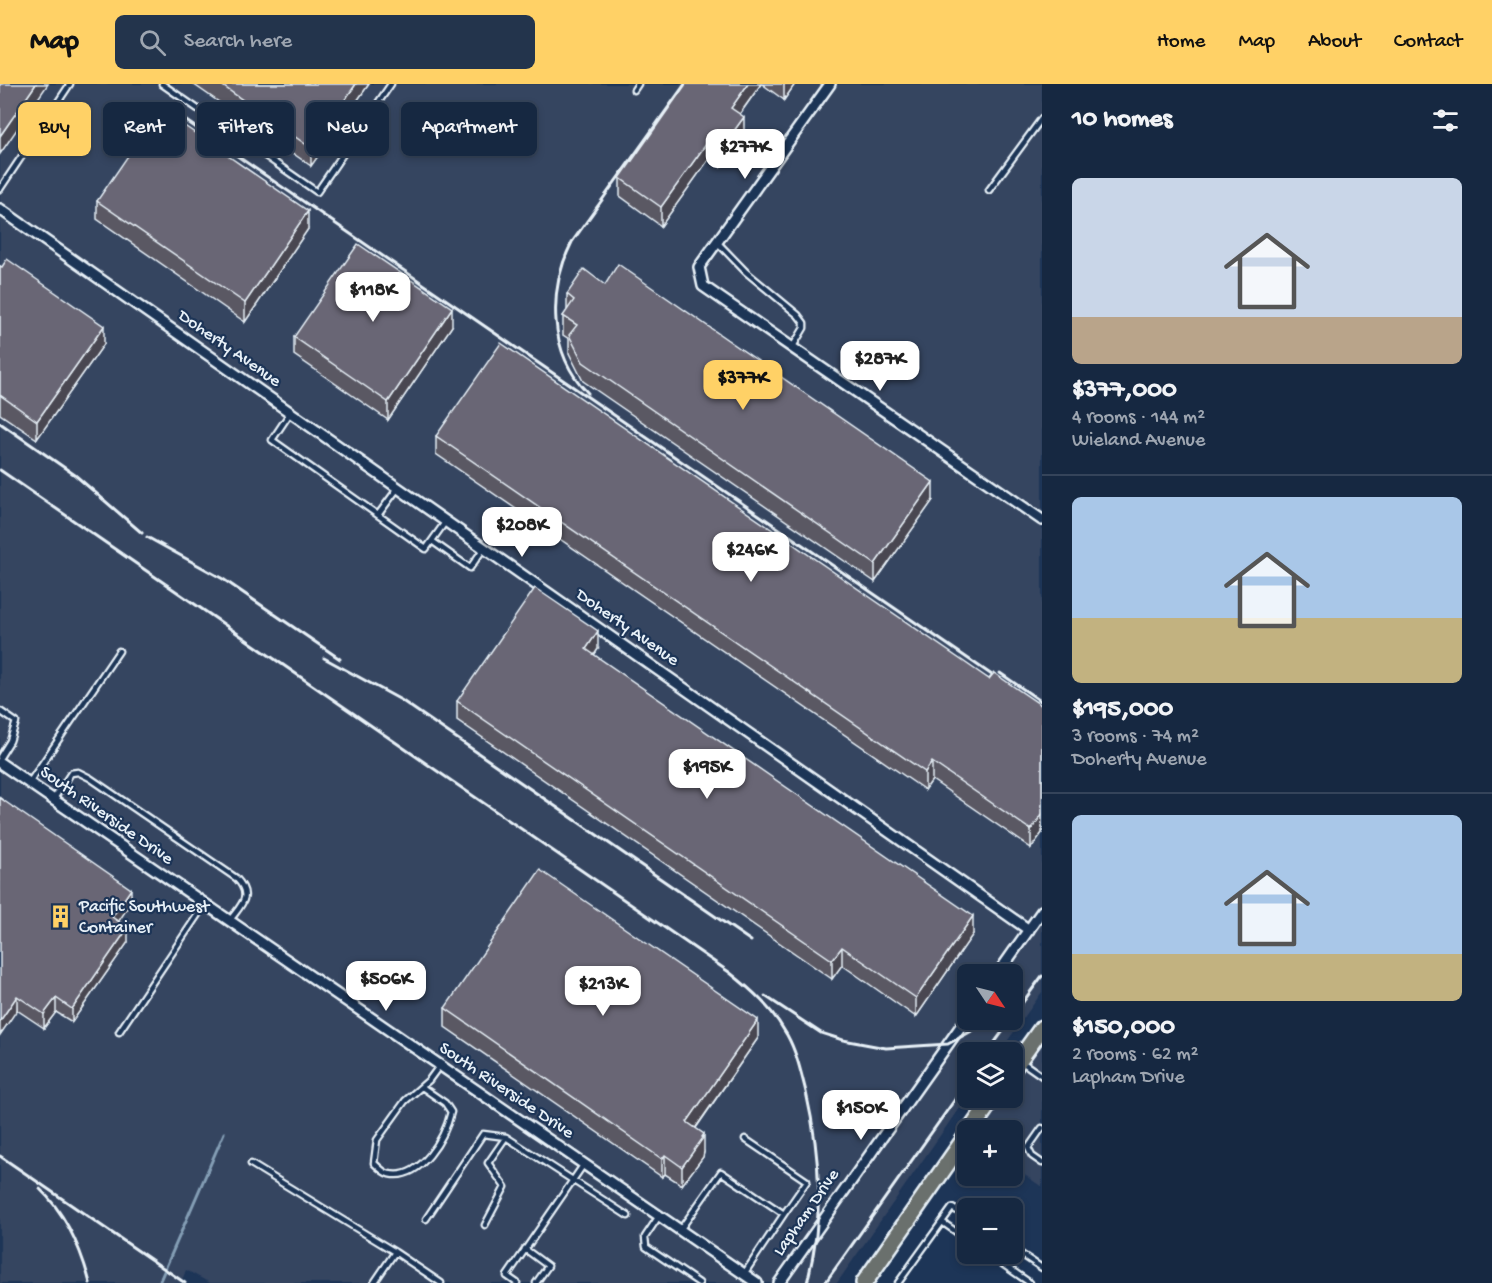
<!DOCTYPE html>
<meta charset="utf-8">
<style>
body{margin:0;font-family:"Gochi Hand",sans-serif;background:#23344c;color:#f1f3f6;height:100vh;display:flex;flex-direction:column;font-size:22px;white-space:nowrap}
*{box-sizing:border-box;margin:0}
p{font-size:20px;color:#9ea6b1}
.icon{flex:none;width:33px;height:33px;fill:none;stroke:currentColor;stroke-width:2;stroke-linecap:round;stroke-linejoin:round}
.map{position:relative;flex:1;overflow:hidden}
.sheet{display:flex;flex-direction:column;background:#162841;width:450px}
.sheet>*{flex:none}
.hud{position:absolute;left:18px;top:18px;width:570px;height:54px;display:flex;gap:12px}
.needle{width:39px;rotate:125deg}
.controls{position:absolute;left:957px;top:880px;display:grid;gap:12px}
.controls a{display:grid;place-items:center;width:66px;height:66px;border-radius:9px;background:#162841;box-shadow:0 3px 9px #0003,0 0 0 2px #35445a;font-size:30px}
.price{position:absolute;translate:-50% -51px;padding:0 14px;border-radius:12px;background:#fff;color:#222;font-size:20px;line-height:39px;filter:drop-shadow(0 2px 3px #0008)}
.price::after{content:'';position:absolute;left:50%;top:36px;width:18px;height:14px;margin-left:-9px;background:inherit;clip-path:polygon(0 0,100% 0,50% 100%)}
.price.on{background:#ffd166;color:#111}
ul{padding:0;list-style:none}
li{display:grid;align-content:center;gap:12px;height:318px;padding:0 30px}
li+li{border-top:2px solid #35445a}
li span{display:grid;place-items:center;height:186px;border-radius:9px;color:#555}
li>.icon{margin-inline-start:auto}
span .icon{width:108px;height:108px;fill:#fffc;stroke-width:1}
li b{font-size:26px}
h2{display:flex;justify-content:space-between;align-items:center;height:72px;padding:0 30px;font-size:26px}
.pill{padding:0 21px;border-radius:9px;background:#162841;box-shadow:0 3px 9px #0003,0 0 0 2px #35445a;font-size:21px;line-height:54px}
.pill.on{background:#ffd166;color:#111}
header{display:flex;align-items:center;gap:36px;box-sizing:border-box;height:84px;padding:0 30px;background:#ffd166;color:#111}
header strong{font-size:28px}
nav{display:flex;gap:33px;margin-inline-start:auto;font-size:21px}
.search{width:420px;height:54px;background:#23344c;display:flex;align-items:center;gap:15px;box-sizing:border-box;padding:0 21px;border-radius:9px;color:#9ea6b1;font-size:22px}
main{display:flex;flex:1;min-height:0}
.map>svg:first-child{display:block}
.built{fill:#344460;fill-rule:evenodd}
.lines{fill:none;stroke-linecap:round;stroke-linejoin:round}
.stream{stroke:#849eb5;stroke-width:3}
.lane-casing{stroke:#e8f1f8;stroke-width:9}
.street-casing{stroke:#e8f1f8;stroke-width:14}
.primary-casing{stroke:#e8f1f8;stroke-width:20}
.lane{stroke:#1d3557;stroke-width:4.5}
.street{stroke:#1d3557;stroke-width:9}
.primary{stroke:#6b706d;stroke-width:15}
.rail{stroke:#e8f1f8;stroke-width:3}
.wall{fill:#5a5864;stroke:#e8f1f8;stroke-width:1.5}
.shaded-wall{fill:#4a4751;stroke:#e8f1f8;stroke-width:1.5}
.building{fill:#696674;stroke:#e8f1f8;stroke-width:1.5}
.labels{text-anchor:middle;dominant-baseline:central;stroke-width:4.5;stroke-linejoin:round;paint-order:stroke}
.street-label{font-size:18px;fill:#e8f1f8;stroke:#1d3557}
.poi-label{font-size:18px;fill:#e8f1f8;stroke:#1d3557;text-anchor:start}
</style>
<header>
<strong>Map</strong>
<div class="search"><svg class="icon" aria-label="search" viewBox="0 0 24 24"><circle cx="10" cy="10" r="6"/><path d="M15 15l6 6"/></svg>Search here</div>
<nav><a>Home</a><a>Map</a><a>About</a><a>Contact</a></nav>
</header>
<main>
<div class="map">
<svg width="1042" height="1199" viewBox="0 0 1042 1199">
<rect width="100%" height="100%" fill="#1d3557"/>
<filter id="ink" filterUnits="userSpaceOnUse"><feTurbulence type="fractalNoise" baseFrequency=".0167" numOctaves="2"/><feDisplacementMap in="SourceGraphic" scale="12" xChannelSelector="R" yChannelSelector="G"/><feConvolveMatrix kernelMatrix="1 2 1 2 8 2 1 2 1" color-interpolation-filters="sRGB"/></filter>
<g filter="url(#ink)">
<path class="built" d="M0 0H1042V908L999 969H968L967 1013 837 1199H210L186 1186 181 1199H0ZM968 891H1012V936H968Z
M1042 959V1103L1013 1083 1012 1047H979L1003 1014H1012L1013 1000Z"/>
<g class="lines">
<path class="stream" d="M159 1199 224 1049"/>
<defs>
<path id="lane" d="M162 0 317 108 391 0
M634 6 638 0
M0 105 70 0
M989 106 1042 34
M717 158 746 188 798 231 804 239V244L792 264
M290 329 272 356 426 465 446 437
M378 431 398 404
M432 457 470 484 484 464
M0 627 16 638 10 657 0 673
M29 699 119 567
M53 716 71 689 78 688 90 694 236 794C253 812 242 820 230 836
M119 948 205 820
M1022 978 1042 992
M422 1003 445 1019 451 1028C445 1053 421 1097 389 1090 384 1089 378 1083 374 1079L377 1056 405 1017 429 996 440 981
M1042 1044 1028 1064 1032 1072 1042 1079
M745 1055 807 1097 784 1130
M251 1080 395 1168 441 1199
M659 1132 645 1153 646 1163 699 1199
M426 1135 483 1050 506 1053 628 1132
M942 1138 968 1156
M485 1141 505 1103 488 1079 506 1053
M680 1146 721 1088 784 1130 744 1190
M1012 1164 1042 1184
M525 1165 548 1182 536 1199
M988 1170 1030 1199
M374 1199 395 1168
M517 1199 507 1192 584 1080
M898 1199 952 1124 968 1133"/>
<path id="street" d="M830 0 699 183 703 202 1042 436
M0 125 1029 846
M0 679 757 1199
M997 891 1042 827
M779 1199 968 932"/>
<path id="primary" d="M1012 986 1042 944
M970 1047 993 1014
M864 1199 968 1050"/>
</defs>
<use href="#lane" class="lane-casing"/>
<use href="#street" class="street-casing"/>
<use href="#primary" class="primary-casing"/>
<use href="#lane" class="lane"/>
<use href="#street" class="street"/>
<use href="#primary" class="primary"/>
<path class="rail" d="M182 34 1005 600
M588 309C548 269 548 206 572 158L685 0
M0 339 75 391 142 449
M0 386 729 888C753 907 772 924 787 951 797 969 801 989 806 1008 821 1074 824 1133 807 1199
M147 453 223 495 340 575
M324 574 401 616 751 857
M1000 589 1042 618
M765 912 821 949 843 956 886 964 948 960 992 936
M1012 933 1042 892
M987 969 1011 936
M0 1072 185 1199
M40 1105C66 1130 81 1165 90 1199
M825 1199 968 997"/>
</g>
<path class="wall" d="M193 0H369L311 82Z
M761 0 740 30 744 51 721 83 709 75 661 142 620 112V94Z
M762 0H795L784 16Z
M97 117 308 145 245 238 97 135Z
M0 182 104 260 37 355 0 330Z
M605 201 933 416 875 498 583 297 569 269V255L563 251V232L567 227V210Z
M452 242 388 336 294 271V253Z
M436 352 989 595 1042 622V749L1031 764 932 696 925 706 436 370Z
M598 565 594 571 973 850 916 933 842 881 832 895 457 636V617Z
M0 714 131 819 118 837 128 858 72 938 56 928 44 944 17 926Z
M445 924 758 954 696 1044 704 1068 703 1073 682 1101 665 1090 662 1093 445 943Z"/>
<path class="shaded-wall" d="M36 0H48L0 70V52Z
M356 0H369L311 82V64Z
M748 0H761L731 42V24Z
M784 0H795L784 16Z
M744 33V51L721 83V65Z
M709 56V75L661 142V123Z
M308 127V145L245 238V219Z
M452 224V242L388 336V318Z
M104 242V260L37 355V337Z
M933 398V416L875 498V480Z
M598 547V565L586 583V565Z
M932 678V696L925 706V688Z
M1042 730V749L1031 764V746Z
M131 805V819L112 847V833Z
M973 832V850L916 933V914Z
M128 844V858L72 938V925Z
M842 863V881L832 895V876Z
M17 912V926L0 951V937Z
M56 914V928L44 944V930Z
M758 936V954L687 1056V1038Z
M704 1050V1068L703 1073 682 1101V1083Z
M665 1071V1090L662 1093V1075Z"/>
<path class="building" d="M0 0H36L0 52Z
M220 0H356L311 64Z
M686 0H748L731 24 744 33 721 65 709 56 661 123 620 94Z
M160 25 308 127 245 219 97 117Z
M358 160 452 224 388 318 294 253Z
M7 175 104 242 37 337 0 311V182L2 183Z
M618 180 933 398 875 480 583 278 569 251 577 241 563 232 574 216 567 210 584 185 605 201Z
M501 259 989 595 994 589 1042 622V730L1031 746 932 678 925 688 436 352Z
M535 504 598 547 586 565 973 832 916 914 842 863 832 876 457 617Z
M0 714 131 805 112 833 128 844 72 925 56 914 44 930 17 912 0 937Z
M540 786 758 936 687 1038 704 1050 702 1053 703 1054 682 1083 665 1071 662 1075 445 924Z"/>
</g>
<defs>
<symbol id="building-bare" viewBox="-9 -9 18 18"><path d="M-4-6H4V6H1V3H-1V6H-4ZM-2.5-4.3h1.7v1.8h-1.7ZM.8-4.3h1.7v1.8H.8ZM-2.5-1h1.7V.8h-1.7ZM.8-1h1.7V.8H.8Z" fill="#ffd166" stroke="#1d3557" stroke-width="2.5" paint-order="stroke"/></symbol>
</defs>
<g fill-rule="evenodd">
<use href="#building-bare" x="44" y="816" width="33" height="33"/>
</g>
<g class="labels">
<g class="street-label">
<text transform="translate(229 265) rotate(35)">Doherty Avenue</text>
<text transform="translate(627 544) rotate(35)">Doherty Avenue</text>
<text transform="translate(106 732) rotate(35)">South Riverside Drive</text>
<text transform="translate(506 1007) rotate(34)">South Riverside Drive</text>
<text transform="translate(807 1129) rotate(-55)">Lapham Drive</text>
</g>
<g class="poi-label">
<text x="79" y="823">Pacific Southwest<tspan x="79" dy="21">Container</tspan></text>
</g>
</g>
</svg>
<div class="controls">
<a><svg class="needle" viewBox="-14 -14 28 28"><path d="M0-13l5 13h-10z" fill="#e53935"/><path d="M0 13l5-13h-10z" fill="#9ea6b1"/></svg></a>
<a><svg class="icon" aria-label="layers" viewBox="0 0 24 24"><path d="M12 4l9 5-9 5-9-5zM3 14l9 5 9-5"/></svg></a>
<a>+</a>
<a>−</a>
</div>
<b class="price" style="left:745px;top:96px">$277K</b>
<b class="price" style="left:373px;top:239px">$118K</b>
<b class="price" style="left:880px;top:308px">$287K</b>
<b class="price on" style="left:743px;top:327px">$377K</b>
<b class="price" style="left:522px;top:474px">$208K</b>
<b class="price" style="left:751px;top:499px">$246K</b>
<b class="price" style="left:707px;top:716px">$195K</b>
<b class="price" style="left:386px;top:928px">$506K</b>
<b class="price" style="left:603px;top:933px">$213K</b>
<b class="price" style="left:861px;top:1057px">$150K</b>
<div class="hud">
<a class="pill on">Buy</a>
<a class="pill">Rent</a>
<a class="pill">Filters</a>
<a class="pill">New</a>
<a class="pill">Apartment</a>
</div>
</div>
<section class="sheet">
<h2>10 homes<svg class="icon" aria-label="filters" viewBox="0 0 24 24"><path d="M4 7h16M4 17h16"/><circle cx="9" cy="7" r="2"/><circle cx="15" cy="17" r="2"/></svg></h2>
<ul>
<li><span style="background:linear-gradient(#c9d6e8 75%,#b9a48a 0)"><svg class="icon" aria-label="home" viewBox="0 0 24 24"><path d="M3 11l9-7 9 7M6 9v11h12V9"/></svg></span><div><b>$377,000</b><p>4 rooms · 144 m²</p><p>Wieland Avenue</p></div></li>
<li><span style="background:linear-gradient(#a9c7e8 65%,#c2b280 0)"><svg class="icon" aria-label="home" viewBox="0 0 24 24"><path d="M3 11l9-7 9 7M6 9v11h12V9"/></svg></span><div><b>$195,000</b><p>3 rooms · 74 m²</p><p>Doherty Avenue</p></div></li>
<li><span style="background:linear-gradient(#a9c7e8 75%,#c2b280 0)"><svg class="icon" aria-label="home" viewBox="0 0 24 24"><path d="M3 11l9-7 9 7M6 9v11h12V9"/></svg></span><div><b>$150,000</b><p>2 rooms · 62 m²</p><p>Lapham Drive</p></div></li>
</ul>
</section>
</main>
